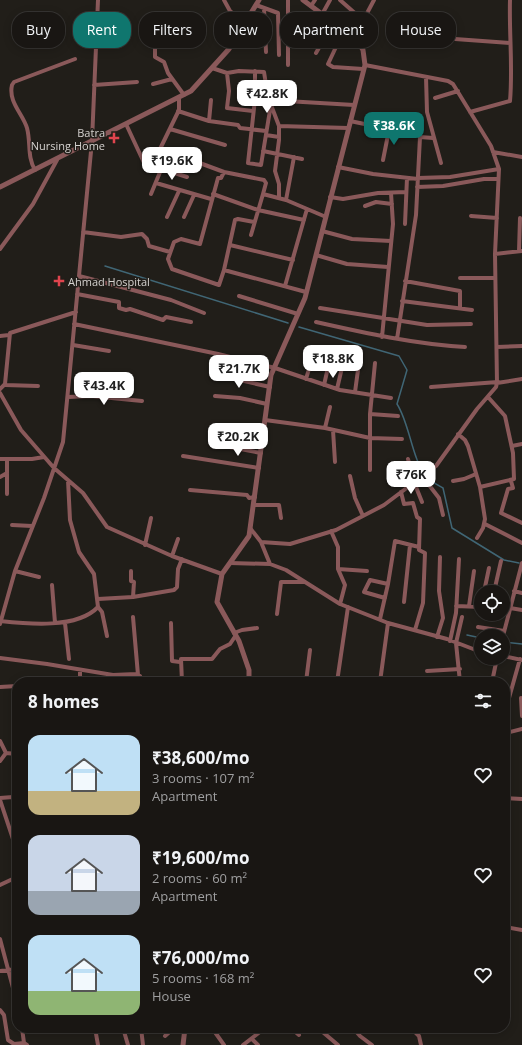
<!DOCTYPE html>
<meta charset="utf-8">
<style>
body{margin:0;font-family:"Open Sans",sans-serif;background:#262321;color:#f1f3f6;height:100vh;display:flex;flex-direction:column;font-size:15px;white-space:nowrap}
*{box-sizing:border-box;margin:0}
p{font-size:13px;color:#9f9fa0}
.icon{flex:none;width:22px;height:22px;fill:none;stroke:currentColor;stroke-width:2;stroke-linecap:round;stroke-linejoin:round}
.map{position:relative;flex:1;overflow:hidden}
.details{position:absolute;left:12px;top:677px;width:498px;height:356px;display:flex;flex-direction:column;background:#191613;border-radius:16px;box-shadow:0 2px 10px #0003,0 0 0 1px #373533}
.details>*{flex:none}
.top-card{position:absolute;left:12px;top:12px;width:498px;height:36px;display:flex;gap:8px}
.tools{position:absolute;left:474px;top:585px;display:grid;gap:8px}
.tools a{display:grid;place-items:center;width:36px;height:36px;border-radius:50%;background:#191613;box-shadow:0 2px 10px #0003,0 0 0 1px #373533;font-size:20px}
.price{position:absolute;translate:-50% -34px;padding:0 9px;border-radius:8px;background:#fff;color:#222;font-size:13px;line-height:26px;filter:drop-shadow(0 1px 2px #0008)}
.price::after{content:'';position:absolute;left:50%;top:24px;width:12px;height:9px;margin-left:-6px;background:inherit;clip-path:polygon(0 0,100% 0,50% 100%)}
.price.active{background:#0f766e;color:#fff}
ul{padding:0;list-style:none}
li{display:flex;align-items:center;gap:12px;height:100px;padding:0 16px}
li span{display:grid;place-items:center;flex:none;width:112px;height:80px;border-radius:12px;color:#555}
li>.icon{margin-inline-start:auto}
span .icon{width:48px;height:48px;fill:#fffc;stroke-width:1}
li b{font-size:17px}
h2{display:flex;justify-content:space-between;align-items:center;height:48px;padding:0 16px;font-size:17px}
.pill{padding:0 14px;border-radius:16px;background:#191613;box-shadow:0 2px 10px #0003,0 0 0 1px #373533;font-size:14px;line-height:36px}
.pill.active{background:#0f766e;color:#fff}
.map>svg:first-child{display:block}
.lines{fill:none;stroke-linecap:round;stroke-linejoin:round}
.stream{stroke:#406675;stroke-width:1.5}
.minor{stroke:#8a595a;stroke-width:4}
.tertiary{stroke:#8a595a;stroke-width:5}
.health-dot{fill:#e0444e;stroke:#211e19;stroke-width:1.5}
.labels{text-anchor:middle;dominant-baseline:central;stroke-width:3;stroke-linejoin:round;paint-order:stroke}
.poi-label{font-size:11px;fill:#d5d2cf;stroke:#211e19;text-anchor:end}
</style>
<div class="map">
<svg width="522" height="1045" viewBox="0 0 522 1045">
<rect width="100%" height="100%" fill="#211e19"/>
<g class="lines">
<path class="stream" d="M105 266 288 323
M299 327 399 356 407 370 397 404C410 424 412 461 427 477 431 482 438 485 443 488L452 528 504 560 519 563
M467 635 481 638
M503 642 522 644"/>
<path class="minor" d="M224 0 230 11 245 23
M288 0V65
M340 0 365 22
M256 5 278 13 279 55
M311 6 315 0
M264 8 266 52
M154 18 157 40 155 43V57L164 62 168 73 184 95
M344 30 328 64 333 67 363 69
M455 39 510 43
M361 45 368 32 365 17 374 0
M304 47 330 0
M316 53 333 23
M212 68 227 73 239 71 264 72 268 97 279 126V140L275 171 279 184V198
M255 71V99L248 163 261 165 271 104
M227 73 229 91 227 108 253 111
M426 77 427 112 441 163
M153 84 172 79
M94 85 137 82
M435 98 458 91
M269 100 354 105
M178 111 209 121 238 125 240 128 266 131
M470 112 510 101C513 67 509 34 510 0
M209 121 211 100
M350 121 418 135 420 137 416 215 397 339
M126 124 146 167
M279 126 348 128
M170 129 225 145
M266 135 279 137
M420 137 433 138
M263 151 302 159
M493 152 522 157
M383 160 389 130
M197 162 224 172 264 180 266 183 263 194 286 200 326 217
M338 167 373 174 418 179
M162 169 187 177
M35 170C27 157 31 143 27 128 23 114 8 102 12 85L14 82 75 59
M224 172 221 178H218L200 244 181 239 174 242 168 259 172 269 219 285 224 270 235 220 238 219 254 222
M418 178 450 177 499 169
M156 183 211 199
M417 187 443 186 484 179H498
M151 194 165 160V156L160 149 179 110V97
M213 194 258 210 304 220
M330 197 343 199 378 193 406 192
M286 200 294 157
M365 206 376 202 392 204
M471 216 497 218
M167 217 179 191
M184 217 194 195
M405 224 407 178
M322 231 352 239 391 241
M83 232 121 237 142 234 147 239 149 246 170 252
M251 235 263 194
M230 245 293 260
M0 249 33 204 57 160
M519 251 520 218
M495 254 522 251
M316 255 347 264 388 267
M224 270 306 292
M79 276 171 300 204 313
M460 278H495
M405 281 460 291V308
M285 286 307 209
M77 294 119 302V308L126 310 130 309 163 320 166 317 191 322
M239 296 298 314
M402 301 472 310
M320 308 427 325 471 324
M316 322C365 333 414 344 465 347
M74 324 218 354 275 368 340 390 391 398
M0 336 9 335
M382 337 393 224 391 193
M73 345 109 351
M497 347 522 346
M213 374 270 387
M306 379 314 352
M497 383 522 379
M5 385 38 386
M324 385 332 350
M431 387 498 382
M0 389 5 384 10 333 76 312
M337 389 344 359
M355 392 358 370
M0 393 21 430 54 468 83 493 107 527 172 556 222 574
M215 396 240 398 267 404
M68 397 91 396 142 401
M370 414 398 416
M265 420 325 428 370 438 402 439
M325 428 330 407
M333 430 335 462
M458 434 465 440 468 446 480 487 485 519 483 528 477 538
M219 445 261 453
M512 446 522 444
M183 456 259 468
M0 459H32L44 457
M7 459V494
M408 459 414 482 422 502
M370 470V414L375 363
M350 476 355 498 363 516
M422 476 439 498 443 515
M0 477 7 473
M453 481 464 479 476 474
M511 481 513 488 508 489 501 513 522 523
M480 487 514 479 513 453 505 416 488 397
M190 490 247 495 249 498 255 497
M401 492 404 504 413 503 417 517 420 519 419 550 425 553 423 603 415 630
M254 505H279L281 518
M485 524 522 543
M12 525 32 526
M250 528 261 542 270 564 286 570 340 604 388 623 447 639 481 652
M331 531 338 547V569L345 585 340 604
M261 542 290 544 336 530 384 505 436 466 477 409 496 387 497 383 495 254 499 169 491 146 453 84 448 81 365 65
M145 545 151 518
M172 556 178 539
M230 563 270 564
M338 569 367 571
M15 571 39 577
M131 571V581L134 582 133 597
M52 585 55 623
M514 591 522 593
M484 592 489 568
M494 592 501 561
M385 598 364 592 370 580 388 584
M98 599 133 597 174 590 177 587 178 569 182 559
M404 602 410 545
M456 606 481 607
M469 606 474 571
M98 607 102 612 107 636
M510 608 522 610
M277 614 281 582H304
M133 617 138 675
M380 619 388 584 395 541 419 547
M0 621C28 624 77 629 98 607L94 574 79 552 70 520 68 480
M65 623 69 659
M171 623 172 661 180 662
M0 624 15 571 44 498 63 442 92 141 98 0
M478 627 504 631
M234 633 242 630 257 628
M503 636 522 563
M437 637 443 618 439 591 440 557
M450 641 456 613 459 559
M503 656 522 660
M0 658 47 664 113 675 136 674 140 676 142 682
M80 670V682
M427 671 460 669
M380 680 395 682
M182 682 181 659H212L220 649 230 644 236 635
M306 682 310 650
M337 682 348 607
M380 682 388 623
M460 682 456 643 462 617
M492 682 497 658
M0 687 17 686
M521 698 522 716
M506 733 522 729
M0 741 6 753 17 754
M505 741 509 698 520 659
M0 761 6 753
M0 798 13 797 17 799
M505 798 522 799
M0 800 17 851
M0 885 17 877
M505 927 522 930
M0 939 17 1003
M0 971 17 969
M0 1010 4 1015 8 1040 14 1044 24 1043 27 1045
M22 1028 24 1043
M95 1028 98 1045
M123 1028 128 1045
M141 1028 143 1045
M212 1028 224 1045
M291 1028 299 1035
M318 1028 338 1045
M353 1028 360 1036 372 1045
M411 1028 419 1036 421 1045
M165 1036 174 1028
M252 1039 258 1045
M243 1045 265 1028"/>
<path class="tertiary" d="M0 187 191 91 229 49 259 0
M249 682V670L239 641 217 602 222 574 249 536 271 375 305 298 365 65 363 50 357 40 303 0
M183 1045 185 1028"/>
</g>
<g class="health-dot">
<path d="M112 132h4v4h4v4h-4v4h-4v-4h-4v-4h4z"/>
<path d="M57 275h4v4h4v4h-4v4h-4v-4h-4v-4h4z"/>
</g>
<g class="labels">
<g class="poi-label">
<text x="105" y="132">Batra<tspan x="105" dy="13">Nursing Home</tspan></text>
<text x="68" y="281" text-anchor="start">Ahmad Hospital</text>
</g>
</g>
</svg>
<div class="tools">
<a><svg class="icon" aria-label="locate" viewBox="0 0 24 24"><circle cx="12" cy="12" r="6"/><path d="M12 2v4M12 18v4M2 12h4M18 12h4"/></svg></a>
<a><svg class="icon" aria-label="layers" viewBox="0 0 24 24"><path d="M12 4l9 5-9 5-9-5zM3 14l9 5 9-5"/></svg></a>
</div>
<b class="price" style="left:267px;top:114px">₹42.8K</b>
<b class="price active" style="left:394px;top:146px">₹38.6K</b>
<b class="price" style="left:172px;top:181px">₹19.6K</b>
<b class="price" style="left:333px;top:379px">₹18.8K</b>
<b class="price" style="left:239px;top:389px">₹21.7K</b>
<b class="price" style="left:104px;top:406px">₹43.4K</b>
<b class="price" style="left:238px;top:457px">₹20.2K</b>
<b class="price" style="left:411px;top:495px">₹76K</b>
<div class="top-card">
<a class="pill">Buy</a>
<a class="pill active">Rent</a>
<a class="pill">Filters</a>
<a class="pill">New</a>
<a class="pill">Apartment</a>
<a class="pill">House</a>
</div>
<section class="details">
<h2>8 homes<svg class="icon" aria-label="filters" viewBox="0 0 24 24"><path d="M4 7h16M4 17h16"/><circle cx="9" cy="7" r="2"/><circle cx="15" cy="17" r="2"/></svg></h2>
<ul>
<li><span style="background:linear-gradient(#bfe0f5 70%,#c2b280 0)"><svg class="icon" aria-label="home" viewBox="0 0 24 24"><path d="M3 11l9-7 9 7M6 9v11h12V9"/></svg></span><div><b>₹38,600/mo</b><p>3 rooms · 107 m²</p><p>Apartment</p></div><svg class="icon" aria-label="heart" viewBox="0 0 24 24"><path d="M12 20l-8-8c-3-5 5-10 8-4 3-6 11-1 8 4z"/></svg></li>
<li><span style="background:linear-gradient(#c9d6e8 70%,#9aa5b1 0)"><svg class="icon" aria-label="home" viewBox="0 0 24 24"><path d="M3 11l9-7 9 7M6 9v11h12V9"/></svg></span><div><b>₹19,600/mo</b><p>2 rooms · 60 m²</p><p>Apartment</p></div><svg class="icon" aria-label="heart" viewBox="0 0 24 24"><path d="M12 20l-8-8c-3-5 5-10 8-4 3-6 11-1 8 4z"/></svg></li>
<li><span style="background:linear-gradient(#bfe0f5 70%,#8fb573 0)"><svg class="icon" aria-label="home" viewBox="0 0 24 24"><path d="M3 11l9-7 9 7M6 9v11h12V9"/></svg></span><div><b>₹76,000/mo</b><p>5 rooms · 168 m²</p><p>House</p></div><svg class="icon" aria-label="heart" viewBox="0 0 24 24"><path d="M12 20l-8-8c-3-5 5-10 8-4 3-6 11-1 8 4z"/></svg></li>
</ul>
</section>
</div>
